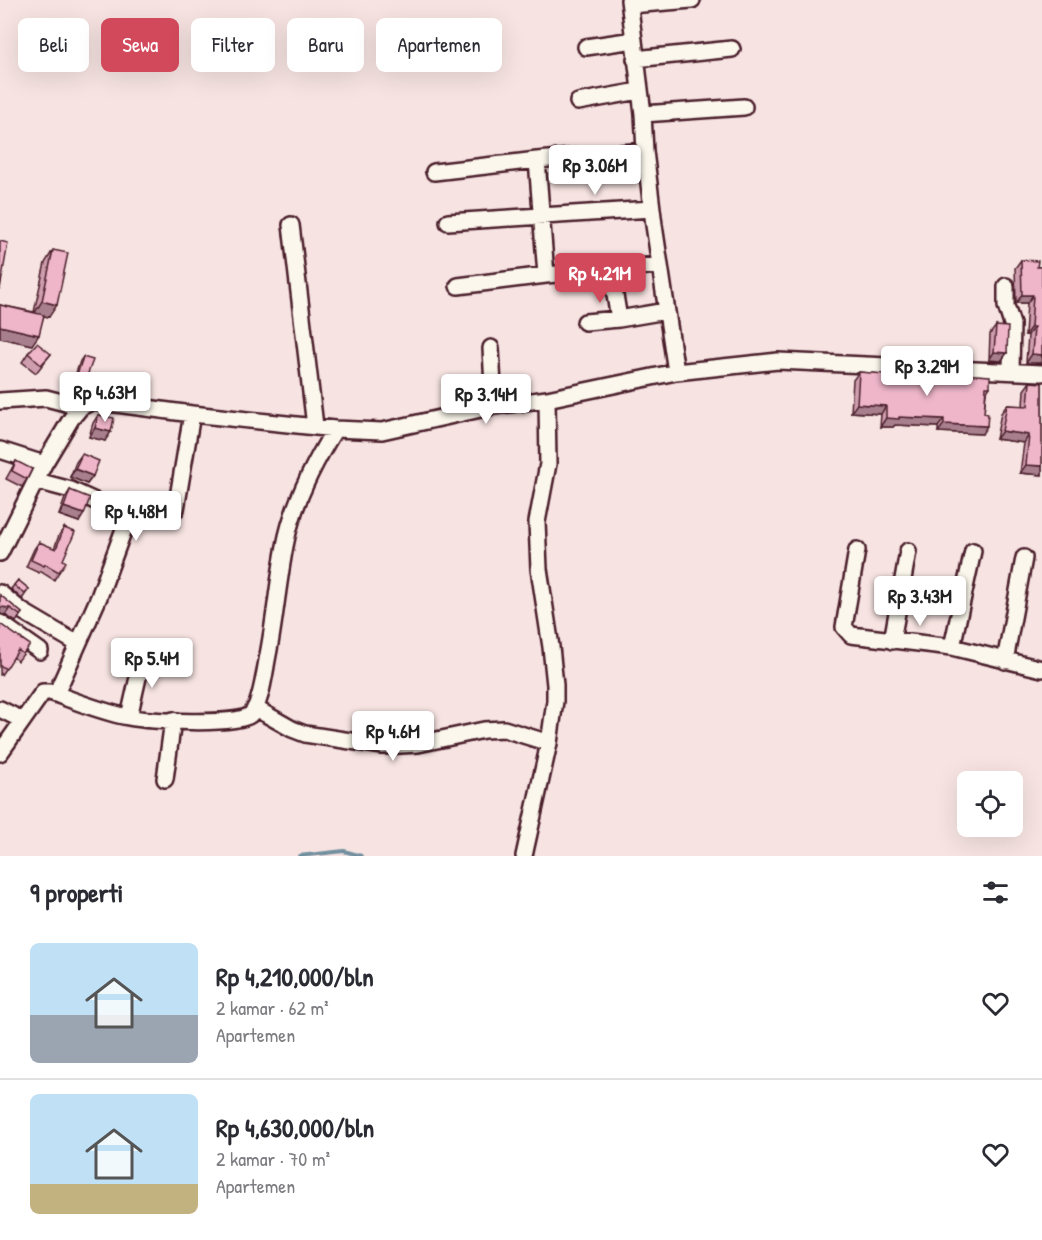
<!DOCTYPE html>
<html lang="id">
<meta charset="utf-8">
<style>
body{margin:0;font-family:"Patrick Hand",sans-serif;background:#f7f7f7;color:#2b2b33;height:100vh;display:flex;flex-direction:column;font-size:22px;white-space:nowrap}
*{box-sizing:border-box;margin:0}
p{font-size:20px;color:#7c7c81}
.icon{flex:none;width:33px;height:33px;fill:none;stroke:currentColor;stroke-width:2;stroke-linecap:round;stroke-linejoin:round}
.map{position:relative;height:856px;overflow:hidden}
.sheet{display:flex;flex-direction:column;background:#fff;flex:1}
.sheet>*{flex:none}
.hud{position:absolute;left:18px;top:18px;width:600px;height:54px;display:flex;gap:12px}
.tools{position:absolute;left:957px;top:771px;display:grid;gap:12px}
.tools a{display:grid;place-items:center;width:66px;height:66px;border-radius:9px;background:#fff;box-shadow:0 6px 24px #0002;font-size:30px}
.price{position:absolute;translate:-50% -51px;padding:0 14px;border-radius:6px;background:#fff;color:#222;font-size:20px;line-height:39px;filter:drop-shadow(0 2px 3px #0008)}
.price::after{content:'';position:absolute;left:50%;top:36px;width:18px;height:14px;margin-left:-9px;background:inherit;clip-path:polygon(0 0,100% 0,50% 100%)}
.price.active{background:#d1495b;color:#fff}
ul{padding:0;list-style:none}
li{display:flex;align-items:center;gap:18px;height:150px;padding:0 30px}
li+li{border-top:2px solid #e1e1e2}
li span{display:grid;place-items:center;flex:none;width:168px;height:120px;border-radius:9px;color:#555}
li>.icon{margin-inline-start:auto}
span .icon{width:72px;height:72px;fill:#fffc;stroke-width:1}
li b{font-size:26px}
h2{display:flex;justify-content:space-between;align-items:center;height:72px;padding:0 30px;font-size:26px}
.pill{padding:0 21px;border-radius:9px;background:#fff;box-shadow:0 6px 24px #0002;font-size:21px;line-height:54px}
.pill.active{background:#d1495b;color:#fff}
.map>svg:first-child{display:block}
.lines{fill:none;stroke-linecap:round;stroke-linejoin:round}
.stream{stroke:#728f9f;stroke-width:4}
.minor-casing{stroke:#4a1f2b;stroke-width:20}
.minor{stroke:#fbf7ec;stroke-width:15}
.wall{fill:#ce9dae;stroke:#4a1f2b;stroke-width:1.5}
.shaded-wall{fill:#a77f8d;stroke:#4a1f2b;stroke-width:1.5}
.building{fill:#efb6ca;stroke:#4a1f2b;stroke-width:1.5}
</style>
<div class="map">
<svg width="1042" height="856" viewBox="0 0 1042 856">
<rect width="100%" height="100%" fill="#f7e4e2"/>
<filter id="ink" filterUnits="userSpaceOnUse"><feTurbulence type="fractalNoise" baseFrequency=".0167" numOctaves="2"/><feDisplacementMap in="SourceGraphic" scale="12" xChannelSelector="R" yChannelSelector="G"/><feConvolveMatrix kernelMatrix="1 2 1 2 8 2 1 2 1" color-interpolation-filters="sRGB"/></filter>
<g filter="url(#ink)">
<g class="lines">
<path class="stream" d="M299 856 344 851 361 856"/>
<defs>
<path id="minor" d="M629 0 643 114 645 151 654 225 676 372
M630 5 692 0
M586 47 634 40
M635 59 732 49
M578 102 639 91
M643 114 744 107
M645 151 537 160 546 275 659 265
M434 172 537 160
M448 222 652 209
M291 225 315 426
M611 271 619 319 666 311
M458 286 546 275
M1006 286V306L1012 324 1011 371
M585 322 619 319
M491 348 494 406
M0 401 46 398 81 407
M0 450 44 464
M37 481 71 490 95 501
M857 550 844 627 851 635 952 647 1042 669
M0 553 44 464 71 419 81 407 93 401 192 414 335 429 382 431 494 406 547 399 676 372 778 361 1042 373
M0 593 22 611 78 644
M0 623 40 651
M892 641 908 551
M952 647 973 551
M1005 661 1024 558
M56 694 99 597 131 510 133 508 169 513 176 509 192 414
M255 708 292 729 305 734 383 746 418 744 484 730 504 729 549 743
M0 709 22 720
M129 717 139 673 138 657
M0 753 43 692H50C75 701 102 712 128 717 148 721 235 726 250 715 261 707 265 669 268 655 275 619 278 582 285 546 292 507 314 463 335 429
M165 779 173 720
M524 856 549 743 555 701V685L551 647 539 569 537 522 548 464 547 399"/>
</defs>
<use href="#minor" class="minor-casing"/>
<use href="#minor" class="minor"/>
</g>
<path class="wall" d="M53 250 49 317 44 316 32 345 0 338V305L34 312 45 263Z
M1021 260 1037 267H1042V362L1041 363H1026L1028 335H1025L1027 303H1016L1015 268Z
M996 326 1007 353 1001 361 989 360 990 334Z
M28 353 51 354 36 373 22 362Z
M83 357 84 384 81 388 72 385 80 361Z
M912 368 925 380 944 381 949 373 990 387 986 393 982 434 938 432V427L895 425 893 427H880L881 414 851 412 853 380 859 372 906 376Z
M1030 382 1042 383V475L1020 473 1024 443 996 439 1001 413 1007 405 1023 406 1024 390Z
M98 415 105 441 89 437 93 423Z
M82 454 93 476 87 484 70 477 76 462Z
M16 461 27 479 22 487 6 479Z
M70 490 79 522 59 515 65 498Z
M64 528 63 560 59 572 54 580 40 571 39 573 26 567 34 549 39 542 54 549 59 535Z
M18 580 29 589 22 599 11 589Z
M0 595 22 613 16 622 5 615Z
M0 624 30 645 18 661 13 657 1 675H0Z"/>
<path class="shaded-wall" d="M1022 295H1033L1027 303H1016Z
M42 301 57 305 49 317 34 314Z
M0 326 39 335 32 345 0 338Z
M1031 327H1034L1028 335H1025Z
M994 352 1007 353 1001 361 989 360Z
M1032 354 1042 355 1041 363H1026Z
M75 381 84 384 81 388 72 385Z
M857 404 886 406 881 414 851 412Z
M899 417 944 419 938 427 895 425 893 427H880L886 418Z
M944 424 987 426 982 434 938 432Z
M95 428 111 432 105 441 89 437Z
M1002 431 1029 435 1024 443 996 439Z
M1026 465 1042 466V475L1020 473Z
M75 469 93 476 87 484 70 477Z
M64 507 84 514 79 522 59 515Z
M1 607 10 608 5 615 0 614V608Z"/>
<path class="building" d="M0 241 8 243 0 289Z
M53 250 68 253 57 305 42 301Z
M1021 260 1038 261 1037 267H1042V355L1032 354 1034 327H1031L1033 295H1022Z
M0 305 44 315 39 335 0 326Z
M996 326 1008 327 1007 353 994 352Z
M37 343 51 354 41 365 28 353Z
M83 357 93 360 84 384 75 381Z
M912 368 925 369V380L949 381V373L990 376V387H986L984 413 988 414 987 426 944 424V419L899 417V419L886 418V406L857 404 859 372 911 376Z
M1030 382 1042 383V466L1026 465 1029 435 1002 431 1007 405 1028 406Z
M98 415 114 418 111 432 95 428Z
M82 454 99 461 93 476 75 469Z
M16 461 32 469 27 479 12 471Z
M70 490 90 498 84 514 64 507Z
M64 528 75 532 63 560 66 562 59 572 45 564 44 566 31 560 39 542 56 549Z
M18 580 29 589 25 594 14 585Z
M0 595 22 613 20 615 10 608 1 607 0 608Z
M0 624 30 645 23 654 18 650 6 669 0 665Z"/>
</g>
</svg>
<div class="tools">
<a><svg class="icon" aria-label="locate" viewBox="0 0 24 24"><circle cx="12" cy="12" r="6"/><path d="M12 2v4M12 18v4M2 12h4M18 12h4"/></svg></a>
</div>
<b class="price" style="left:595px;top:196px">Rp 3.06M</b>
<b class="price active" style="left:600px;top:304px">Rp 4.21M</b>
<b class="price" style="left:927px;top:397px">Rp 3.29M</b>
<b class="price" style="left:105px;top:423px">Rp 4.63M</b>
<b class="price" style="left:486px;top:425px">Rp 3.14M</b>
<b class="price" style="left:136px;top:542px">Rp 4.48M</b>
<b class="price" style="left:920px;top:627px">Rp 3.43M</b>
<b class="price" style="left:152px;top:689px">Rp 5.4M</b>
<b class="price" style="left:393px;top:762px">Rp 4.6M</b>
<div class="hud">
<a class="pill">Beli</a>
<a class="pill active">Sewa</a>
<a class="pill">Filter</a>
<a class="pill">Baru</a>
<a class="pill">Apartemen</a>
</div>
</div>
<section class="sheet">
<h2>9 properti<svg class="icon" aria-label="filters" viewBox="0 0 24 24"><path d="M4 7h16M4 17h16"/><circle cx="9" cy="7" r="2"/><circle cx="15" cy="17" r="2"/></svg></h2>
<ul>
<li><span style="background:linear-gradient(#bfe0f5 60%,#9aa5b1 0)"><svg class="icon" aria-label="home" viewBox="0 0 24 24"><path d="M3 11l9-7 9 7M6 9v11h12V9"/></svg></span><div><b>Rp 4,210,000/bln</b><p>2 kamar · 62 m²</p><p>Apartemen</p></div><svg class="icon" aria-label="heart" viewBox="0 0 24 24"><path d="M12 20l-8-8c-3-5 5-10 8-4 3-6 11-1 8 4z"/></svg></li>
<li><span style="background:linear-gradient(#bfe0f5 75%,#c2b280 0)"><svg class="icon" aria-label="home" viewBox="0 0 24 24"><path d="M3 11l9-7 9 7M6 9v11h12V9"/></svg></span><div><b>Rp 4,630,000/bln</b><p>2 kamar · 70 m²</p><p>Apartemen</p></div><svg class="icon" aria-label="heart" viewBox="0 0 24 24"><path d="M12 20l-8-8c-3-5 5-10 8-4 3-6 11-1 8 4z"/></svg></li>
</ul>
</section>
